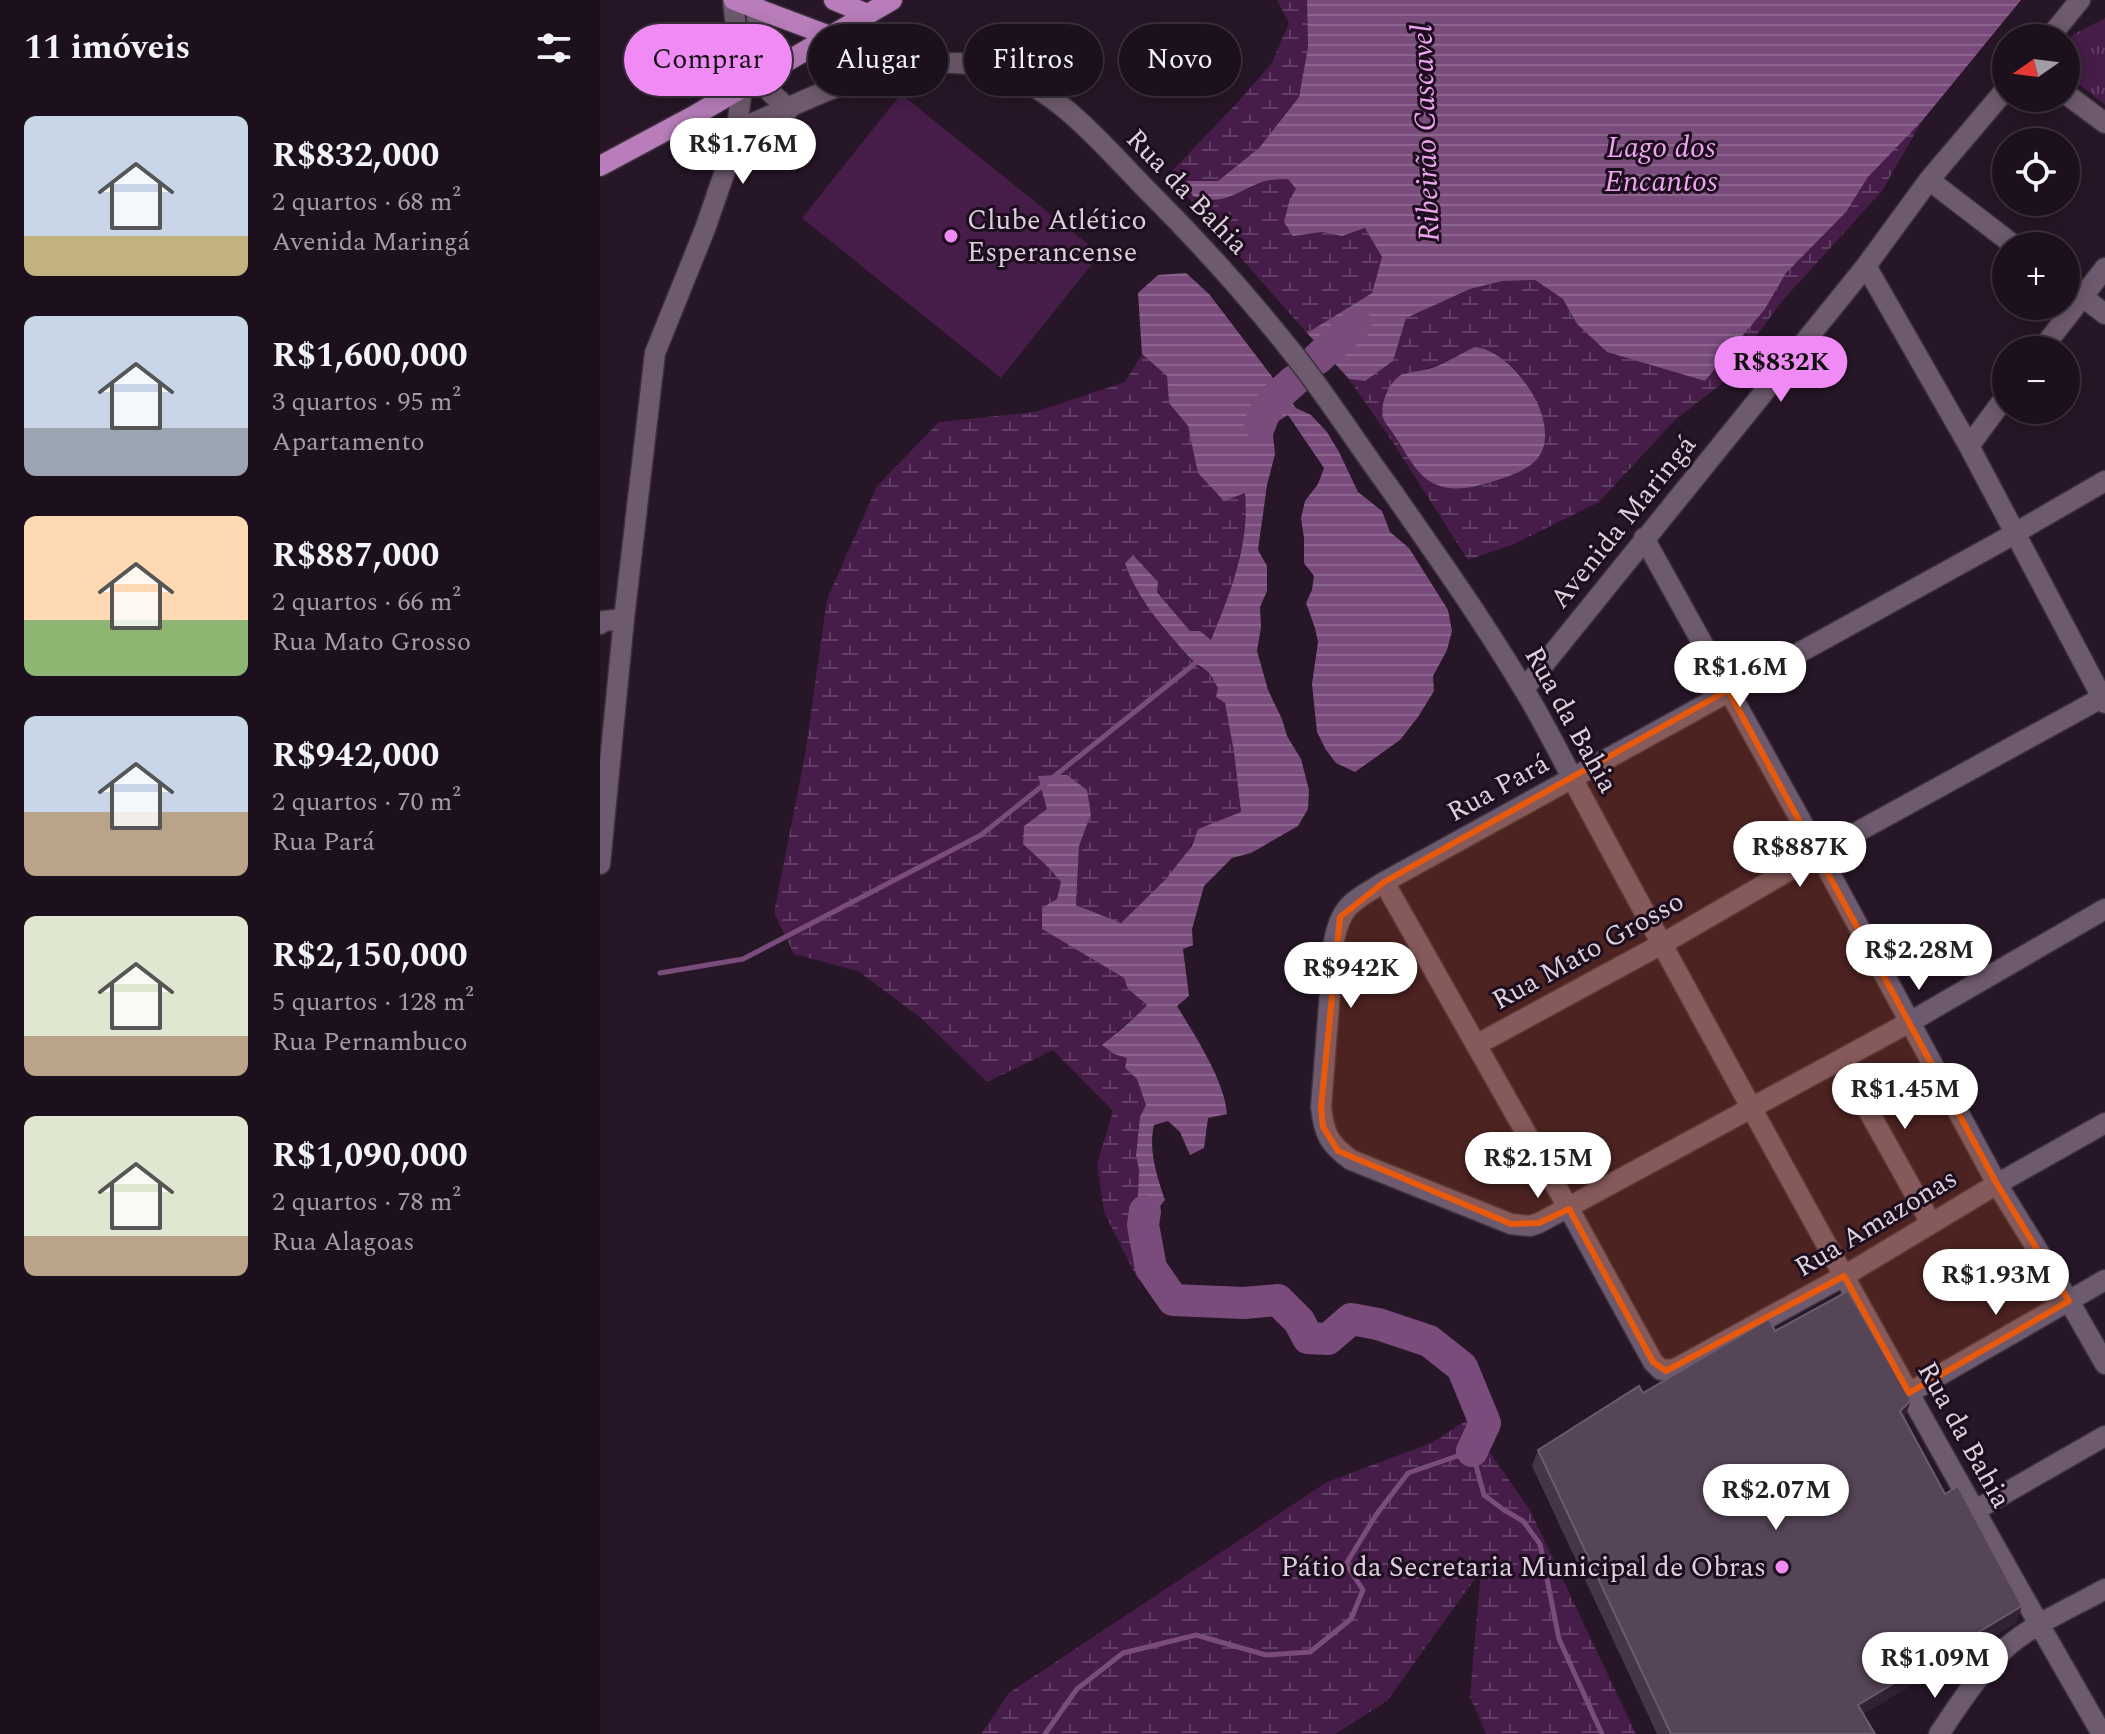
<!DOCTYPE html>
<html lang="pt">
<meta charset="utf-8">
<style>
body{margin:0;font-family:Spectral,serif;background:#2a1e2a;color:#f1f3f6;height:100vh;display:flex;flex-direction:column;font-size:30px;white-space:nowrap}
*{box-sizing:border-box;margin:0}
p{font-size:26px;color:#a09da4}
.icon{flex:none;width:44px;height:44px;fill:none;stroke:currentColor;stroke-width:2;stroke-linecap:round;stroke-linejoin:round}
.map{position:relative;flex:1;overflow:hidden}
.side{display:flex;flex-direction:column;background:#1d101d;width:600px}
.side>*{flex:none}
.banner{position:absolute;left:24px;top:24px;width:760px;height:72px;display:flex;gap:16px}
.needle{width:52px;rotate:256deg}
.buttons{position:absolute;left:1392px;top:24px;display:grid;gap:16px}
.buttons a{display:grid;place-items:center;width:88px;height:88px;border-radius:50%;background:#1d101d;box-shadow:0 4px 20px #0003,0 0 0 2px #3b303b;font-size:40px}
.price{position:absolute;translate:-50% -68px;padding:0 18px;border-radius:28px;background:#fff;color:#222;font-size:26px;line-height:52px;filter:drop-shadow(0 2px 4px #0008)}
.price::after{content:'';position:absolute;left:50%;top:48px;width:24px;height:18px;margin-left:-12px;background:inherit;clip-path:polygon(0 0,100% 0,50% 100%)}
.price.active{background:#f08bf5;color:#111}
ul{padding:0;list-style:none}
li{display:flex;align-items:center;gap:24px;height:200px;padding:0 24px}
li span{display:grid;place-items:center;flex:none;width:224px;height:160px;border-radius:12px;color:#555}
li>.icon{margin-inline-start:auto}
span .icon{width:96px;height:96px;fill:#fffc;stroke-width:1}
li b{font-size:34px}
h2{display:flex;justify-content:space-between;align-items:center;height:96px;padding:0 24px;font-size:34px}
.pill{padding:0 28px;border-radius:36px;background:#1d101d;box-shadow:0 4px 20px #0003,0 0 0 2px #3b303b;font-size:28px;line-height:72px}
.pill.active{background:#f08bf5;color:#111}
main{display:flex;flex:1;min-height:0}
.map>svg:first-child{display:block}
.wetland{fill:url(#wetland-marsh);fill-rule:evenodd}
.park{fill:url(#park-tufts)}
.pitch{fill:#461d48}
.water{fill:url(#water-rules)}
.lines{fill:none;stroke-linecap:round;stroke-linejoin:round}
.stream{stroke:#7a4c7c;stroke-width:5}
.river{stroke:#7a4c7c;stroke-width:32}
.minor-casing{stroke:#3c303d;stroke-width:23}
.major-casing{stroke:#3c303d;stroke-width:23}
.minor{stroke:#6e5a6e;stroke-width:20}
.major{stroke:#b87dba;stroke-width:20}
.wall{fill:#453546}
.shaded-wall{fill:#322133}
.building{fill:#564556;stroke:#6b5b6b;stroke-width:2}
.marked{fill:#e8590c;fill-opacity:0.2;stroke:#e8590c;stroke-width:6;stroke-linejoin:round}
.poi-dot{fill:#f08bf5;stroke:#1d0d1e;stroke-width:3}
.labels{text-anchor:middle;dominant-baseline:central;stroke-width:6;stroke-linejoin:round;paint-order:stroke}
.street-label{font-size:28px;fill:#dcd0dc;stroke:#1d0d1e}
.poi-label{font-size:28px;fill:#dcd0dc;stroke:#1d0d1e;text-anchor:start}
.water-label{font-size:30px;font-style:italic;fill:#eba5ed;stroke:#1d0d1e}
</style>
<main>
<section class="side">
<h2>11 imóveis<svg class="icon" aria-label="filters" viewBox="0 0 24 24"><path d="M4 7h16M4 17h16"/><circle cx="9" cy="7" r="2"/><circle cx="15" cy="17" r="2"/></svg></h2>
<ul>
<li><span style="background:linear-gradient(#c9d6e8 75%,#c2b280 0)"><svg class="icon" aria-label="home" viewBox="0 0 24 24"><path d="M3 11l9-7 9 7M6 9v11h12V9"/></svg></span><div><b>R$832,000</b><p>2 quartos · 68 m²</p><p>Avenida Maringá</p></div></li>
<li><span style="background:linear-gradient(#c9d6e8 70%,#9aa5b1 0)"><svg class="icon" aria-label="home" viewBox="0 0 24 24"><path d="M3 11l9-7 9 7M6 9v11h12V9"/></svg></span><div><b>R$1,600,000</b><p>3 quartos · 95 m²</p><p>Apartamento</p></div></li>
<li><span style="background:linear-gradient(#ffd9b3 65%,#8fb573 0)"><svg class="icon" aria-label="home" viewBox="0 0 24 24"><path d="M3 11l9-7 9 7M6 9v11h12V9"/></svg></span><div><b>R$887,000</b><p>2 quartos · 66 m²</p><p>Rua Mato Grosso</p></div></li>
<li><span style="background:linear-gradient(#c9d6e8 60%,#b9a48a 0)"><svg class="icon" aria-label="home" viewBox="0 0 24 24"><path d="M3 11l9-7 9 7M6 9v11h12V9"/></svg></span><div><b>R$942,000</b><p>2 quartos · 70 m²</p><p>Rua Pará</p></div></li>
<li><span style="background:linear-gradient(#dfe7d0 75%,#b9a48a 0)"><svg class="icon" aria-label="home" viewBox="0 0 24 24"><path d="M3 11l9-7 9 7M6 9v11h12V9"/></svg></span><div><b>R$2,150,000</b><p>5 quartos · 128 m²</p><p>Rua Pernambuco</p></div></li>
<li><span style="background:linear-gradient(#dfe7d0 75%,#b9a48a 0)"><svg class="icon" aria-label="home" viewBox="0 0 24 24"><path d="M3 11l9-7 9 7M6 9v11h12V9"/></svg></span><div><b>R$1,090,000</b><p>2 quartos · 78 m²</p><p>Rua Alagoas</p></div></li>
</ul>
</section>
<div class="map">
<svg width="1505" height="1734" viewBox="0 0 1505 1734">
<defs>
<pattern id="wetland-marsh" width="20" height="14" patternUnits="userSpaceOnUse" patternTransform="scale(2)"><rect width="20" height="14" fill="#461d48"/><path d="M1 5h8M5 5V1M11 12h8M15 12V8" fill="none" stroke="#603d62"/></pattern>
<pattern id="park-tufts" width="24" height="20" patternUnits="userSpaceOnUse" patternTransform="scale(2)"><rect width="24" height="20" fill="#461d48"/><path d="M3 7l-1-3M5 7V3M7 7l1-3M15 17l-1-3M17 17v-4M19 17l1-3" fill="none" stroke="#603d62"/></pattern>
<pattern id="water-rules" width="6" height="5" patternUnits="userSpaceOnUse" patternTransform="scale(2)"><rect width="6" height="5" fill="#7a4c7c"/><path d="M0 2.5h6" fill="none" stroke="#8c658e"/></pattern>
</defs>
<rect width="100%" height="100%" fill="#271627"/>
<path class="wetland" d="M677 0H707L708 47 699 97 659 148 618 181H587L629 197 665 181 688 179 696 189 690 199 693 236 722 232 742 236 765 228 782 257 772 293 707 333 568 175 637 103 672 63 689 23Z
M1322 121 1282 191 1183 300 1120 385 1075 420 999 502 914 544 868 560 792 441 749 379 765 381 793 361 805 318 870 289 902 281 935 280 963 299 977 324 1007 352 1105 381 1165 309 1186 273 1246 212 1268 177ZM875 347 809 458 783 419 804 373C830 371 851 359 875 347Z
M542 354 567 376 569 403 588 426 599 473 645 493C650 546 630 592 611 641L590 631 557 591 533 555 525 563C534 592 553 612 571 635 579 645 586 656 595 664 600 668 606 670 610 675 635 705 636 773 641 812L598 829C586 867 549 896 521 923L476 906 479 846 491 814 487 790 467 775 448 809 424 826 423 844 448 867 461 882 457 899 442 929 524 978 528 989 547 1006C536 1017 522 1025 512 1037L514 1054 527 1058 525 1068 537 1079 547 1105 540 1117 536 1154 539 1170 537 1217 543 1259 538 1280 504 1212 497 1164 513 1111 453 1050 387 1082 322 1019 258 971 194 954 174 913 205 755 227 599 277 486 339 422 435 412 525 382Z
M867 1420 930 1510 1036 1734H886L870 1697 881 1570 787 1701 735 1734H381L409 1693 727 1482 831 1443Z"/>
<path class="park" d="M1505 18V105L1466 74V44L1474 34Z"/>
<path class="pitch" d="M301 94 500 254 401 378 202 218Z"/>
<path class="water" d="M707 0H1421L1322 121 1268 177 1246 212 1186 273 1165 309 1105 381 1007 352 977 324 963 299 935 280 902 281 870 289 806 318 793 361 765 381 749 379 707 333 772 293 782 257 765 228 742 236 722 232 693 236 684 222 690 199 696 189 688 179C680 180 670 179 662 182 636 192 622 207 593 196L586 181H618L659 148 699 97 708 47Z
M586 273 609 294 696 408 711 415 727 432 739 452 758 492 782 511 790 532 809 548 848 610 852 631 847 650 833 676 834 691 818 717 800 740 755 772 736 763 726 750 717 732 712 684 718 642 715 628 706 603 712 590 714 576 704 563V538L701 518 705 501 718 484 724 468 688 415 672 425 675 454 667 485 658 550 667 566V591L660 607 661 627 657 651 668 690 682 719 687 736 701 759 709 790 708 809 698 826 651 853 632 858 604 886 592 929 593 945 583 949 589 996 577 1006C594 1034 625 1081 627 1114L608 1118 604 1148 590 1155 580 1132 568 1121 554 1125C548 1150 557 1177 565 1200L554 1213 556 1247 543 1259 537 1217 539 1170 536 1155 540 1117 546 1105 537 1079 525 1068 527 1058 514 1054 502 1045C517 1033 534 1019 547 1005L528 989 524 978 442 929V908L457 899 461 882 448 867 423 844 424 826 447 809 438 776 467 775 487 790 491 814 479 846 476 905 521 923 565 880 592 846 598 829 641 812 634 752 625 703 616 697 618 688C615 683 612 676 608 672 601 666 594 663 588 656 564 628 537 599 525 563L533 555 558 582 557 592 590 631H600L611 640C630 593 650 545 645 493L624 501 598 473 588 426 569 403 567 376 542 354 538 293 558 275Z
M875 347C914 350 970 431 933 463 920 474 903 478 888 483 870 488 852 492 835 484 817 476 807 454 796 438 793 432 785 424 783 418 780 403 789 382 801 375 810 371 826 371 837 366 849 361 862 353 875 347Z"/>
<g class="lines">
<path class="stream" d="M60 973 143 959 381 835 598 661
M445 1734 477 1689 523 1653 596 1635 666 1655 710 1652 751 1619 763 1590 746 1564 776 1515 808 1473 872 1451 884 1495 904 1510 923 1521 940 1544 959 1639 1002 1734"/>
<path class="river" d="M717 359 756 324
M660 425C665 406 679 394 694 381
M545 1211 543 1225 551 1268 573 1300 644 1303 678 1300 699 1321 708 1338 728 1339 751 1319 778 1324 829 1341 862 1367 885 1423 872 1451"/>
<defs>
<path id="minor" d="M155 0 164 74 171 93 189 109
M1449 38 1480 0
M1466 94 1505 123
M137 130C219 96 307 42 400 71 461 91 506 149 550 193 599 242 645 293 688 347 724 391 755 441 789 487 835 553 882 619 923 688 943 720 960 755 978 789 1016 860 1054 930 1093 1001 1227 1247 1362 1491 1502 1734
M1329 180 1415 246
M1266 266 1369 446 1505 703
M1466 284 1505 314
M1441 350 1505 268
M1369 446 1406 396
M1505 481 1398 543 784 882C754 901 741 904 734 941L721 1107C724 1134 729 1144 751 1160L911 1224 930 1226 939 1223 1310 1022 1505 909
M1044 538 1219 853 1397 1184 1469 1301 1505 1364
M0 624 4 621 24 619
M924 689 1266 266 1329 180 1406 89
M0 864 24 619 55 353 105 229 135 142 142 88 133 0
M784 882 969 1209 1053 1362 1061 1370 1075 1369 1244 1276 1397 1184 1505 1123
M876 1045 1062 944 1219 853 1505 696
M1240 1060 1331 1223
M1300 1398 1505 1280
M1374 1511 1505 1436
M1339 1734C1360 1703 1380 1671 1408 1646 1433 1624 1475 1606 1505 1589"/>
<path id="major" d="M134 0 230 36
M234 0 267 14
M0 166 97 114 292 0"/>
</defs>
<use href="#minor" class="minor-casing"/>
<use href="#major" class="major-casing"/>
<use href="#minor" class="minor"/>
<use href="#major" class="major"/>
</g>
<path class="wall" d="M1175 1331 1305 1417 1304 1418 1345 1494 1422 1606 1416 1623 1263 1714 1275 1734H1057L932 1466 938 1450 1043 1393Z"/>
<path class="shaded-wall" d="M1311 1400 1305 1417 1294 1427 1300 1411Z
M1422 1606 1416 1623 1252 1721 1258 1705Z"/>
<path class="building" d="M1248 1291 1311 1400 1300 1411 1345 1494 1358 1486 1422 1606 1258 1705 1275 1734H1071L938 1450 1039 1386 1043 1393 1169 1319 1175 1331Z"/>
<path class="marked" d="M1128 690 1397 1184 1469 1301 1309 1393 1244 1276 1066 1371 1053 1362 969 1209 939 1223 911 1224 738 1151 723 1127 721 1107 740 917 784 882Z"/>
<g class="poi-dot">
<circle cx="351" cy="236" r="8"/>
<circle cx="1182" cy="1567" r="8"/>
</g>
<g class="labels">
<g class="street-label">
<text transform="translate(587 192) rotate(46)">Rua da Bahia</text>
<text transform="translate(1023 522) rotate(-51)">Avenida Maringá</text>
<text transform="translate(971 720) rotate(61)">Rua da Bahia</text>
<text transform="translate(898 788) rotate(-29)">Rua Pará</text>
<text transform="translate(988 951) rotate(-29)">Rua Mato Grosso</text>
<text transform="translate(1276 1223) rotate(-31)">Rua Amazonas</text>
<text transform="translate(1364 1435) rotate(61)">Rua da Bahia</text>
</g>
<g class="poi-label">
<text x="367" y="220">Clube Atlético<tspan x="367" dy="32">Esperancense</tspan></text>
<text x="1166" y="1567" text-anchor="end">Pátio da Secretaria Municipal de Obras</text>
</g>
<g class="water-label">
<text transform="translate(826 133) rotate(-92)">Ribeirão Cascavel</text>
<text x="1061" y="148">Lago dos<tspan x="1061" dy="34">Encantos</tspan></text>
</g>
</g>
</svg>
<div class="buttons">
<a><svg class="needle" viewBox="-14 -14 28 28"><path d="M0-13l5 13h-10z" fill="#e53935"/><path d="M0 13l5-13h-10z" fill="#a09da4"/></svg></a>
<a><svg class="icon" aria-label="locate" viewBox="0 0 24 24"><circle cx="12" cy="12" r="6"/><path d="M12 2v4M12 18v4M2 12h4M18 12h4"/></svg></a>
<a>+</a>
<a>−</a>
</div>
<b class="price" style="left:143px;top:186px">R$1.76M</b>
<b class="price active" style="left:1181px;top:404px">R$832K</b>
<b class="price" style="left:1140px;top:709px">R$1.6M</b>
<b class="price" style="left:1200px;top:889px">R$887K</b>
<b class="price" style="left:1319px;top:992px">R$2.28M</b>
<b class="price" style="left:751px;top:1010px">R$942K</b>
<b class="price" style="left:1305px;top:1131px">R$1.45M</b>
<b class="price" style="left:938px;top:1200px">R$2.15M</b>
<b class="price" style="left:1396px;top:1317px">R$1.93M</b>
<b class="price" style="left:1176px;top:1532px">R$2.07M</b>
<b class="price" style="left:1335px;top:1700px">R$1.09M</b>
<div class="banner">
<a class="pill active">Comprar</a>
<a class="pill">Alugar</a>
<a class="pill">Filtros</a>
<a class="pill">Novo</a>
</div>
</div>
</main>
